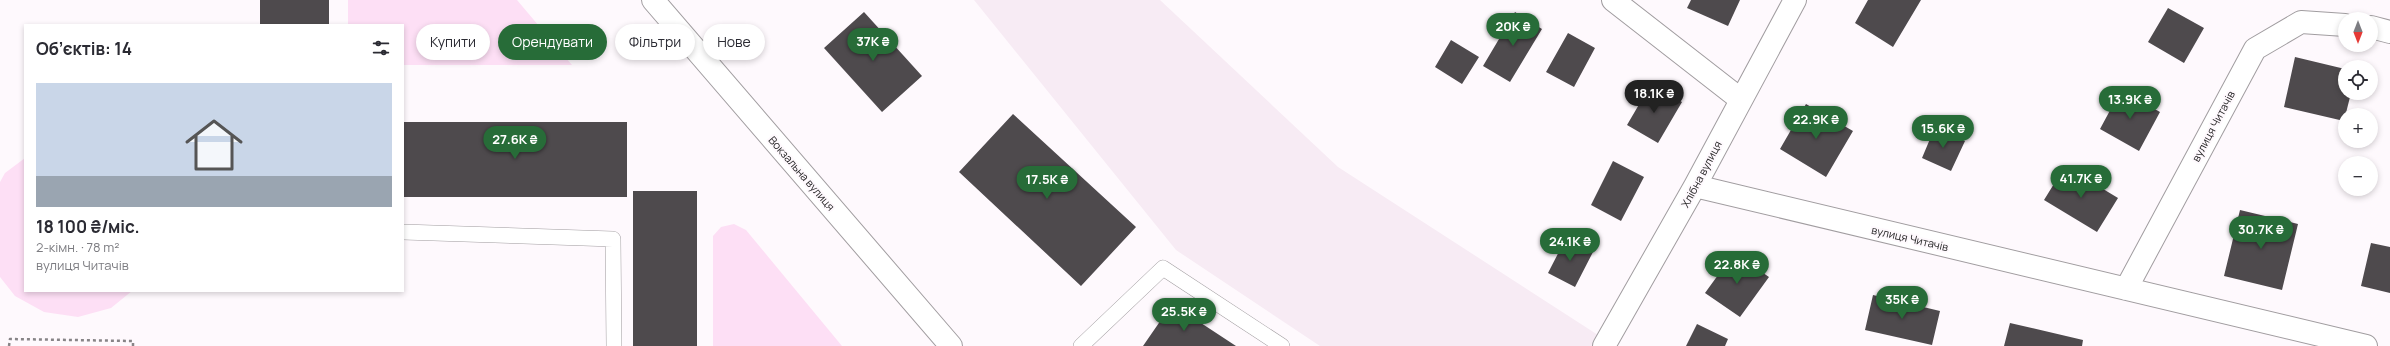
<!DOCTYPE html>
<html lang="uk">
<meta charset="utf-8">
<style>
body{margin:0;font-family:Manrope,sans-serif;background:#f7f7f7;color:#2b2b33;height:100vh;display:flex;flex-direction:column;font-size:15px;white-space:nowrap}
*{box-sizing:border-box;margin:0}
p{font-size:13px;color:#7c7c81}
.icon{flex:none;width:22px;height:22px;fill:none;stroke:currentColor;stroke-width:2;stroke-linecap:round;stroke-linejoin:round}
.map{position:relative;flex:1;overflow:hidden}
.panel{position:absolute;left:24px;top:24px;width:380px;height:268px;display:flex;flex-direction:column;background:#fff;border-radius:0px;box-shadow:0 2px 6px #0003}
.panel>*{flex:none}
.banner{position:absolute;left:416px;top:24px;width:380px;height:36px;display:flex;gap:8px}
.needle{width:26px;rotate:180deg}
.tools{position:absolute;left:2338px;top:12px;display:grid;gap:8px}
.tools a{display:grid;place-items:center;width:40px;height:40px;border-radius:50%;background:#fff;box-shadow:0 2px 6px #0003;font-size:20px}
.price{position:absolute;translate:-50% -34px;padding:0 9px;border-radius:14px;background:#276c38;color:#fff;font-size:13px;line-height:26px;filter:drop-shadow(0 1px 2px #0008)}
.price::after{content:'';position:absolute;left:50%;top:24px;width:12px;height:9px;margin-left:-6px;background:inherit;clip-path:polygon(0 0,100% 0,50% 100%)}
.price.selected{background:#222;color:#fff}
ul{padding:0;list-style:none}
li{display:grid;align-content:center;gap:8px;height:212px;padding:0 12px}
li span{display:grid;place-items:center;height:124px;border-radius:0px;color:#555}
li>.icon{margin-inline-start:auto}
span .icon{width:72px;height:72px;fill:#fffc;stroke-width:1}
li b{font-size:17px}
h2{display:flex;justify-content:space-between;align-items:center;height:48px;padding:0 12px;font-size:17px}
.chip{padding:0 14px;border-radius:18px;background:#fff;box-shadow:0 2px 6px #0003;font-size:14px;line-height:36px}
.chip.selected{background:#276c38;color:#fff}
.map>svg:first-child{display:block}
.built{fill:#f7ebf4}
.green{fill:#fddff5}
.building{fill:#4e4a4d}
.lines{fill:none;stroke-linecap:round;stroke-linejoin:round}
.lane-casing{stroke:#a19da0;stroke-width:16}
.street-casing{stroke:#a19da0;stroke-width:24}
.secondary-casing{stroke:#a19da0;stroke-width:24}
.path{stroke:#878487;stroke-width:2.5;stroke-dasharray:3 3;stroke-linecap:butt}
.lane{stroke:#fff;stroke-width:15}
.street{stroke:#fff;stroke-width:22}
.secondary{stroke:#fff;stroke-width:22}
.labels{text-anchor:middle;dominant-baseline:central;stroke-width:4;stroke-linejoin:round;paint-order:stroke}
.street-label{font-size:11px;fill:#201f20;stroke:#fef9fd}
</style>
<div class="map">
<svg width="2390" height="346" viewBox="0 0 2390 346">
<rect width="100%" height="100%" fill="#fef9fd"/>
<path class="built" d="M974 0H1160L1338 167 1615 346H1320L1176 250Z"/>
<path class="green" d="M348 0H517L572 65H403V25H348Z
M25 158V291H132L111 308 78 317 44 312 15 296 0 277V182L5 173Z
M734 224 746 230 842 346H713V236L721 227Z"/>
<path class="building" d="M260 0H329V25H260Z
M1691 0H1740L1728 26 1687 8Z
M1868 0H1921L1893 47 1855 23Z
M2168 8 2204 28 2184 63 2148 42Z
M864 12 922 76 882 112 824 48Z
M1515 12 1542 29 1510 82 1483 66Z
M1568 33 1595 48 1574 87 1546 72Z
M1451 40 1479 57 1462 84 1435 67Z
M2295 57 2345 69V93H2351L2344 121 2284 107Z
M1651 84 1682 102 1658 143 1627 125Z
M2121 90 2160 112 2139 151 2100 129Z
M1806 104 1853 131 1826 177 1780 149Z
M1013 114 1136 227 1081 286 959 172Z
M403 122H627V197H403Z
M1935 127 1965 141 1951 171 1922 158Z
M1613 161 1644 177 1621 221 1591 205Z
M2065 166 2118 198 2097 232 2044 200Z
M633 191H697V346H633Z
M2240 210 2298 224 2282 290 2224 276Z
M1566 238 1593 252 1575 287 1548 273Z
M2371 243 2390 247V293L2361 286Z
M1734 253 1769 277 1740 317 1705 293Z
M1873 295 1940 311 1932 345 1865 330Z
M1172 304 1236 346H1143Z
M2010 323 2083 340 2082 346H2004Z
M1697 324 1728 339 1725 346H1686Z"/>
<g class="lines">
<defs>
<path id="lane" d="M403 232 613 239 614 346
M1081 346 1163 268 1282 346"/>
<path id="street" d="M1613 0 1740 99
M2371 27 2390 32
M1695 186 2366 346
M2126 289 2255 49 2301 22 2345 25
M1604 346 1695 186 1795 0"/>
<path id="secondary" d="M653 0 951 346"/>
</defs>
<use href="#lane" class="lane-casing"/>
<use href="#street" class="street-casing"/>
<use href="#secondary" class="secondary-casing"/>
<path class="path" d="M9 346 10 339 133 341V346"/>
<use href="#lane" class="lane"/>
<use href="#street" class="street"/>
<use href="#secondary" class="secondary"/>
</g>
<g class="labels">
<g class="street-label">
<text transform="translate(2213 126) rotate(-62)">вулиця Читачів</text>
<text transform="translate(802 173) rotate(49)">Вокзальна вулиця</text>
<text transform="translate(1701 174) rotate(-62)">Хлібна вулиця</text>
<text transform="translate(1910 238) rotate(13)">вулиця Читачів</text>
</g>
</g>
</svg>
<div class="tools">
<a><svg class="needle" viewBox="-14 -14 28 28"><path d="M0-13l5 13h-10z" fill="#e53935"/><path d="M0 13l5-13h-10z" fill="#7c7c81"/></svg></a>
<a><svg class="icon" aria-label="locate" viewBox="0 0 24 24"><circle cx="12" cy="12" r="6"/><path d="M12 2v4M12 18v4M2 12h4M18 12h4"/></svg></a>
<a>+</a>
<a>−</a>
</div>
<b class="price" style="left:1513px;top:47px">20K ₴</b>
<b class="price" style="left:873px;top:62px">37K ₴</b>
<b class="price selected" style="left:1654px;top:114px">18.1K ₴</b>
<b class="price" style="left:2130px;top:120px">13.9K ₴</b>
<b class="price" style="left:1816px;top:140px">22.9K ₴</b>
<b class="price" style="left:1943px;top:149px">15.6K ₴</b>
<b class="price" style="left:515px;top:160px">27.6K ₴</b>
<b class="price" style="left:2081px;top:199px">41.7K ₴</b>
<b class="price" style="left:1047px;top:200px">17.5K ₴</b>
<b class="price" style="left:2261px;top:250px">30.7K ₴</b>
<b class="price" style="left:1570px;top:262px">24.1K ₴</b>
<b class="price" style="left:1737px;top:285px">22.8K ₴</b>
<b class="price" style="left:1902px;top:320px">35K ₴</b>
<b class="price" style="left:1184px;top:332px">25.5K ₴</b>
<div class="banner">
<a class="chip">Купити</a>
<a class="chip selected">Орендувати</a>
<a class="chip">Фільтри</a>
<a class="chip">Нове</a>
</div>
<section class="panel">
<h2>Об’єктів: 14<svg class="icon" aria-label="filters" viewBox="0 0 24 24"><path d="M4 7h16M4 17h16"/><circle cx="9" cy="7" r="2"/><circle cx="15" cy="17" r="2"/></svg></h2>
<ul>
<li><span style="background:linear-gradient(#c9d6e8 75%,#9aa5b1 0)"><svg class="icon" aria-label="home" viewBox="0 0 24 24"><path d="M3 11l9-7 9 7M6 9v11h12V9"/></svg></span><div><b>18 100 ₴/міс.</b><p>2-кімн. · 78 m²</p><p>вулиця Читачів</p></div></li>
</ul>
</section>
</div>
